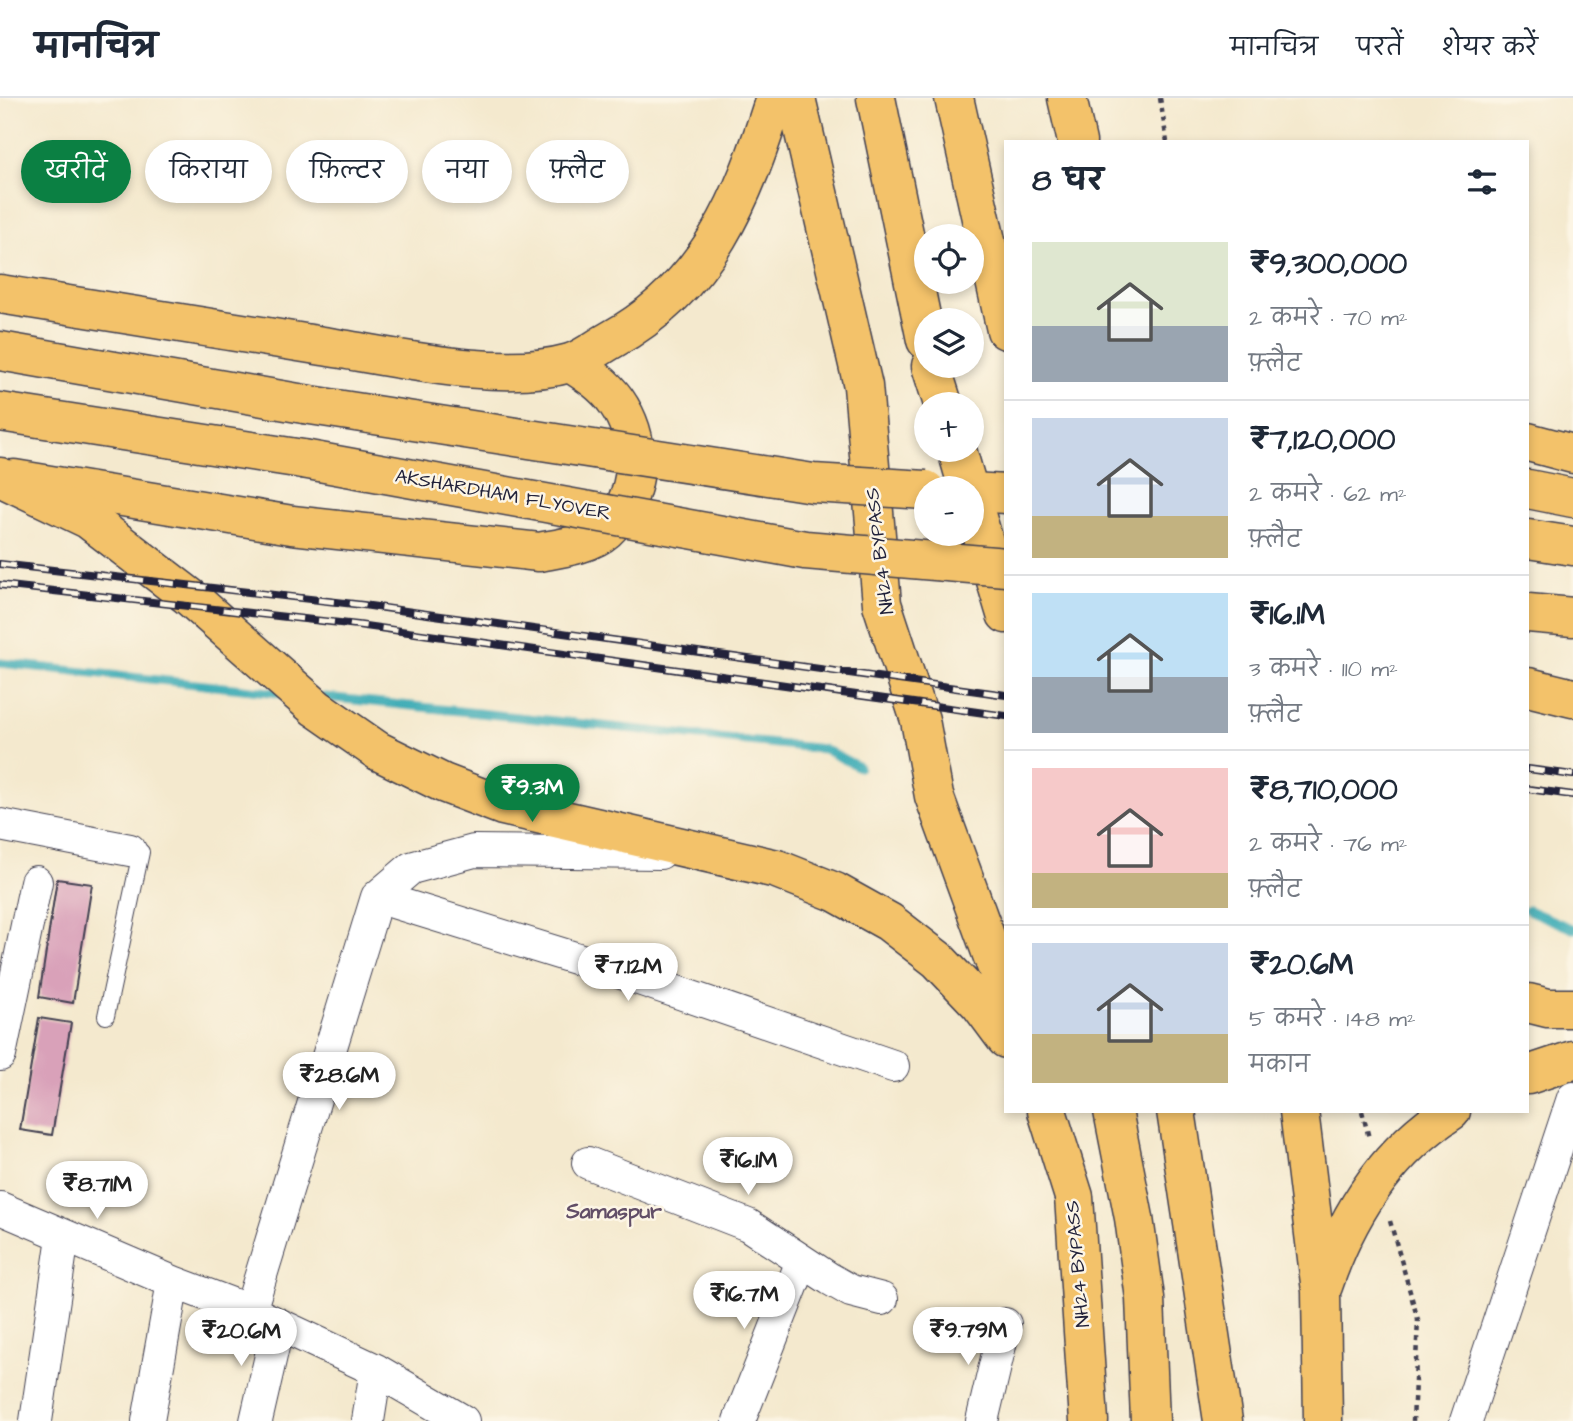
<!DOCTYPE html>
<html lang="hi">
<meta charset="utf-8">
<style>
body{margin:0;font-family:"Architects Daughter","Playpen Sans Deva",sans-serif;background:#f6f6f7;color:#1f2937;height:100vh;display:flex;flex-direction:column;font-size:26px;white-space:nowrap}
*{box-sizing:border-box;margin:0}
p{font-size:23px;color:#747a83}
.icon{flex:none;width:38px;height:38px;fill:none;stroke:currentColor;stroke-width:2;stroke-linecap:round;stroke-linejoin:round}
.map{position:relative;flex:1;overflow:hidden}
.details{position:absolute;left:1004px;top:42px;width:525px;height:973px;display:flex;flex-direction:column;background:#fff;border-radius:0px;box-shadow:0 4px 10px #0003}
.details>*{flex:none}
.guide{position:absolute;left:21px;top:42px;width:665px;height:63px;display:flex;gap:14px}
.fabs{position:absolute;left:914px;top:126px;display:grid;gap:14px}
.fabs a{display:grid;place-items:center;width:70px;height:70px;border-radius:50%;background:#fff;box-shadow:0 4px 10px #0003;font-size:35px}
.price{position:absolute;translate:-50% -60px;padding:0 16px;border-radius:24px;background:#fff;color:#222;font-size:23px;line-height:46px;filter:drop-shadow(0 2px 4px #0008)}
.price::after{content:'';position:absolute;left:50%;top:42px;width:21px;height:16px;margin-left:-10px;background:inherit;clip-path:polygon(0 0,100% 0,50% 100%)}
.price.current{background:#0b8043;color:#fff}
ul{padding:0;list-style:none}
li{display:flex;align-items:center;gap:21px;height:175px;padding:0 28px}
li+li{border-top:2px solid #e0e1e3}
li span{display:grid;place-items:center;flex:none;width:196px;height:140px;border-radius:0px;color:#555}
li>.icon{margin-inline-start:auto}
span .icon{width:84px;height:84px;fill:#fffc;stroke-width:1}
li b{font-size:30px}
h2{display:flex;justify-content:space-between;align-items:center;height:84px;padding:0 28px;font-size:30px}
.tag{padding:0 24px;border-radius:32px;background:#fff;box-shadow:0 4px 10px #0003;font-size:24px;line-height:63px}
.tag.current{background:#0b8043;color:#fff}
header{display:flex;align-items:center;gap:42px;box-sizing:border-box;height:98px;padding:0 35px;background:#fff;border-bottom:2px solid #e0e1e3}
header strong{font-size:33px}
nav{display:flex;gap:38px;margin-inline-start:auto;font-size:24px}
.map>svg:first-child{display:block}
.lines{fill:none;stroke-linecap:round;stroke-linejoin:round}
.stream{stroke:#3cacb6;stroke-width:9}
.building{fill:#d9a1b9}
.service-casing{stroke:#424051;stroke-width:18}
.minor-casing{stroke:#424051;stroke-width:34}
.primary-casing{stroke:#424051;stroke-width:41}
.trunk-casing{stroke:#424051;stroke-width:41}
.motorway-casing{stroke:#424051;stroke-width:41}
.path{stroke:#424051;stroke-width:4.5;stroke-dasharray:5 5;stroke-linecap:butt}
.service{stroke:#fff;stroke-width:16}
.minor{stroke:#fff;stroke-width:32}
.primary{stroke:#f3c26a;stroke-width:38}
.trunk{stroke:#f3c26a;stroke-width:38}
.motorway{stroke:#f3c26a;stroke-width:38}
.rail-casing{stroke:#22223b;stroke-width:8}
.rail{stroke:#fcf5e5;stroke-width:5;stroke-dasharray:16;stroke-linecap:butt}
.trunk-bridge-casing{stroke:#424051;stroke-width:41;stroke-linecap:butt}
.trunk-bridge{stroke:#f3c26a;stroke-width:38}
.labels{text-anchor:middle;dominant-baseline:central;stroke-width:5;stroke-linejoin:round;paint-order:stroke}
.street-label{font-size:19px;fill:#22223b;stroke:#fcf5e5}
.neighbourhood-label{font-size:21px;font-weight:bold;fill:#624e67;stroke:#fcf5e5}
</style>
<header>
<strong>मानचित्र</strong>
<nav><a>मानचित्र</a><a>परतें</a><a>शेयर करें</a></nav>
</header>
<div class="map">
<svg width="1573" height="1323" viewBox="0 0 1573 1323">
<rect width="100%" height="100%" fill="#fcf5e5"/>
<filter id="ink" filterUnits="userSpaceOnUse"><feTurbulence type="fractalNoise" baseFrequency=".0143" numOctaves="2"/><feDisplacementMap in="SourceGraphic" scale="14" xChannelSelector="R" yChannelSelector="G"/><feConvolveMatrix kernelMatrix="1 2 1 2 8 2 1 2 1" color-interpolation-filters="sRGB"/></filter>
<filter id="wash" filterUnits="userSpaceOnUse"><feTurbulence type="fractalNoise" baseFrequency=".00686" numOctaves="4" result="noise"/><feDisplacementMap in="SourceGraphic" scale="28" xChannelSelector="R" yChannelSelector="G"/><feGaussianBlur stdDeviation="1.57" result="paint"/><feColorMatrix in="noise" values="0 0 0 0 0 0 0 0 0 0 0 0 0 0 0 0 0 1.4 0 .05"/><feComposite in="paint" operator="in"/></filter>
<g filter="url(#wash)">
<rect width="100%" height="100%" fill="#f4e9ce"/>
<g class="lines">
<path class="stream" d="M0 565 280 595
M325 599 824 651 859 669
M1528 812 1573 831"/>
</g>
<g id="blocks">
<path class="building" d="M57 781 92 786 73 905 39 899Z
M39 920 71 925 52 1037 20 1032Z"/>
</g>
</g>
<g filter="url(#ink)">
<use href="#blocks" fill-opacity="0" stroke="#424051" stroke-width="2"/>
<g class="lines">
<defs>
<path id="service" d="M106 918 141 754 133 753"/>
<path id="minor" d="M0 727 130 752
M377 799 604 869 893 968
M0 957 36 784
M588 1065 748 1127 830 1181 851 1193 882 1201
M0 1110 173 1184
M250 1213 377 799 411 770 474 753 660 755
M36 1323 63 1139
M148 1323 173 1184 250 1213 376 1272 463 1323
M256 1323 278 1227
M368 1323 376 1272
M739 1323 802 1163
M982 1323 1005 1226
M1466 1323 1573 1000"/>
<path id="primary" d="M14 381 292 427 539 454C560 450 589 447 606 432 642 399 644 343 616 303 604 286 588 276 571 265
M1528 589 1573 600"/>
<path id="trunk" d="M796 0 863 288 882 506 920 622 934 698 1006 895
M1067 0 1077 44
M0 196C108 213 216 230 323 248 395 259 500 285 570 265 584 261 598 249 611 242 709 188 743 101 775 0
M0 253 304 306
M0 314 303 361
M1528 344 1573 356
M0 379 88 421 191 500 316 610 378 653 443 685 503 708 777 771 835 794 889 824 938 862 980 906 1006 941
M1528 391 1573 400
M971 394 1006 396
M1528 441 1573 448
M1528 515 1573 519
M1528 905 1548 910H1573
M1528 977 1573 962
M1047 1013 1074 1099 1089 1323
M1299 1013 1321 1193 1323 1323
M1323 1188C1347 1116 1386 1055 1451 1013"/>
<path id="motorway" d="M876 0 926 242
M954 0 1006 232
M931 268 943 306
M957 352 968 390
M971 400 1006 516
M1113 1013 1134 1120 1145 1200 1150 1323
M1176 1013 1223 1323"/>
</defs>
<use href="#service" class="service-casing"/>
<use href="#minor" class="minor-casing"/>
<use href="#primary" class="primary-casing"/>
<use href="#trunk" class="trunk-casing"/>
<use href="#motorway" class="motorway-casing"/>
<path class="path" d="M1160 0 1167 44
M1362 1013 1369 1040
M1390 1123 1418 1222 1413 1323"/>
<use href="#service" class="service"/>
<use href="#minor" class="minor"/>
<use href="#primary" class="primary"/>
<use href="#trunk" class="trunk"/>
<use href="#motorway" class="motorway"/>
<defs>
<path id="rail" d="M0 466 363 507 1006 597
M0 487 358 527 1006 618
M1528 671 1573 677
M1528 691 1573 697"/>
</defs>
<use href="#rail" class="rail-casing"/>
<use href="#rail" class="rail"/>
<defs>
<path id="trunk-bridge" d="M304 306 813 385 926 392
M303 361 805 452 1006 469"/>
</defs>
<use href="#trunk-bridge" class="trunk-bridge-casing"/>
<use href="#trunk-bridge" class="trunk-bridge"/>
</g>
</g>
<g class="labels">
<g class="street-label">
<text transform="translate(503 397) rotate(10)">AKSHARDHAM FLYOVER</text>
<text transform="translate(880 453) rotate(-97)">NH24 BYPASS</text>
<text transform="translate(1078 1166) rotate(-95)">NH24 BYPASS</text>
</g>
<g class="neighbourhood-label">
<text x="614" y="1113">Samaspur</text>
</g>
</g>
</svg>
<div class="fabs">
<a><svg class="icon" aria-label="locate" viewBox="0 0 24 24"><circle cx="12" cy="12" r="6"/><path d="M12 2v4M12 18v4M2 12h4M18 12h4"/></svg></a>
<a><svg class="icon" aria-label="layers" viewBox="0 0 24 24"><path d="M12 4l9 5-9 5-9-5zM3 14l9 5 9-5"/></svg></a>
<a>+</a>
<a>−</a>
</div>
<b class="price current" style="left:532px;top:726px">₹9.3M</b>
<b class="price" style="left:628px;top:905px">₹7.12M</b>
<b class="price" style="left:339px;top:1014px">₹28.6M</b>
<b class="price" style="left:748px;top:1099px">₹16.1M</b>
<b class="price" style="left:97px;top:1123px">₹8.71M</b>
<b class="price" style="left:744px;top:1233px">₹16.7M</b>
<b class="price" style="left:968px;top:1269px">₹9.79M</b>
<b class="price" style="left:241px;top:1270px">₹20.6M</b>
<div class="guide">
<a class="tag current">खरीदें</a>
<a class="tag">किराया</a>
<a class="tag">फ़िल्टर</a>
<a class="tag">नया</a>
<a class="tag">फ़्लैट</a>
</div>
<section class="details">
<h2>8 घर<svg class="icon" aria-label="filters" viewBox="0 0 24 24"><path d="M4 7h16M4 17h16"/><circle cx="9" cy="7" r="2"/><circle cx="15" cy="17" r="2"/></svg></h2>
<ul>
<li><span style="background:linear-gradient(#dfe7d0 60%,#9aa5b1 0)"><svg class="icon" aria-label="home" viewBox="0 0 24 24"><path d="M3 11l9-7 9 7M6 9v11h12V9"/></svg></span><div><b>₹9,300,000</b><p>2 कमरे · 70 m²</p><p>फ़्लैट</p></div></li>
<li><span style="background:linear-gradient(#c9d6e8 70%,#c2b280 0)"><svg class="icon" aria-label="home" viewBox="0 0 24 24"><path d="M3 11l9-7 9 7M6 9v11h12V9"/></svg></span><div><b>₹7,120,000</b><p>2 कमरे · 62 m²</p><p>फ़्लैट</p></div></li>
<li><span style="background:linear-gradient(#bfe0f5 60%,#9aa5b1 0)"><svg class="icon" aria-label="home" viewBox="0 0 24 24"><path d="M3 11l9-7 9 7M6 9v11h12V9"/></svg></span><div><b>₹16.1M</b><p>3 कमरे · 110 m²</p><p>फ़्लैट</p></div></li>
<li><span style="background:linear-gradient(#f6c9c9 75%,#c2b280 0)"><svg class="icon" aria-label="home" viewBox="0 0 24 24"><path d="M3 11l9-7 9 7M6 9v11h12V9"/></svg></span><div><b>₹8,710,000</b><p>2 कमरे · 76 m²</p><p>फ़्लैट</p></div></li>
<li><span style="background:linear-gradient(#c9d6e8 65%,#c2b280 0)"><svg class="icon" aria-label="home" viewBox="0 0 24 24"><path d="M3 11l9-7 9 7M6 9v11h12V9"/></svg></span><div><b>₹20.6M</b><p>5 कमरे · 148 m²</p><p>मकान</p></div></li>
</ul>
</section>
</div>
